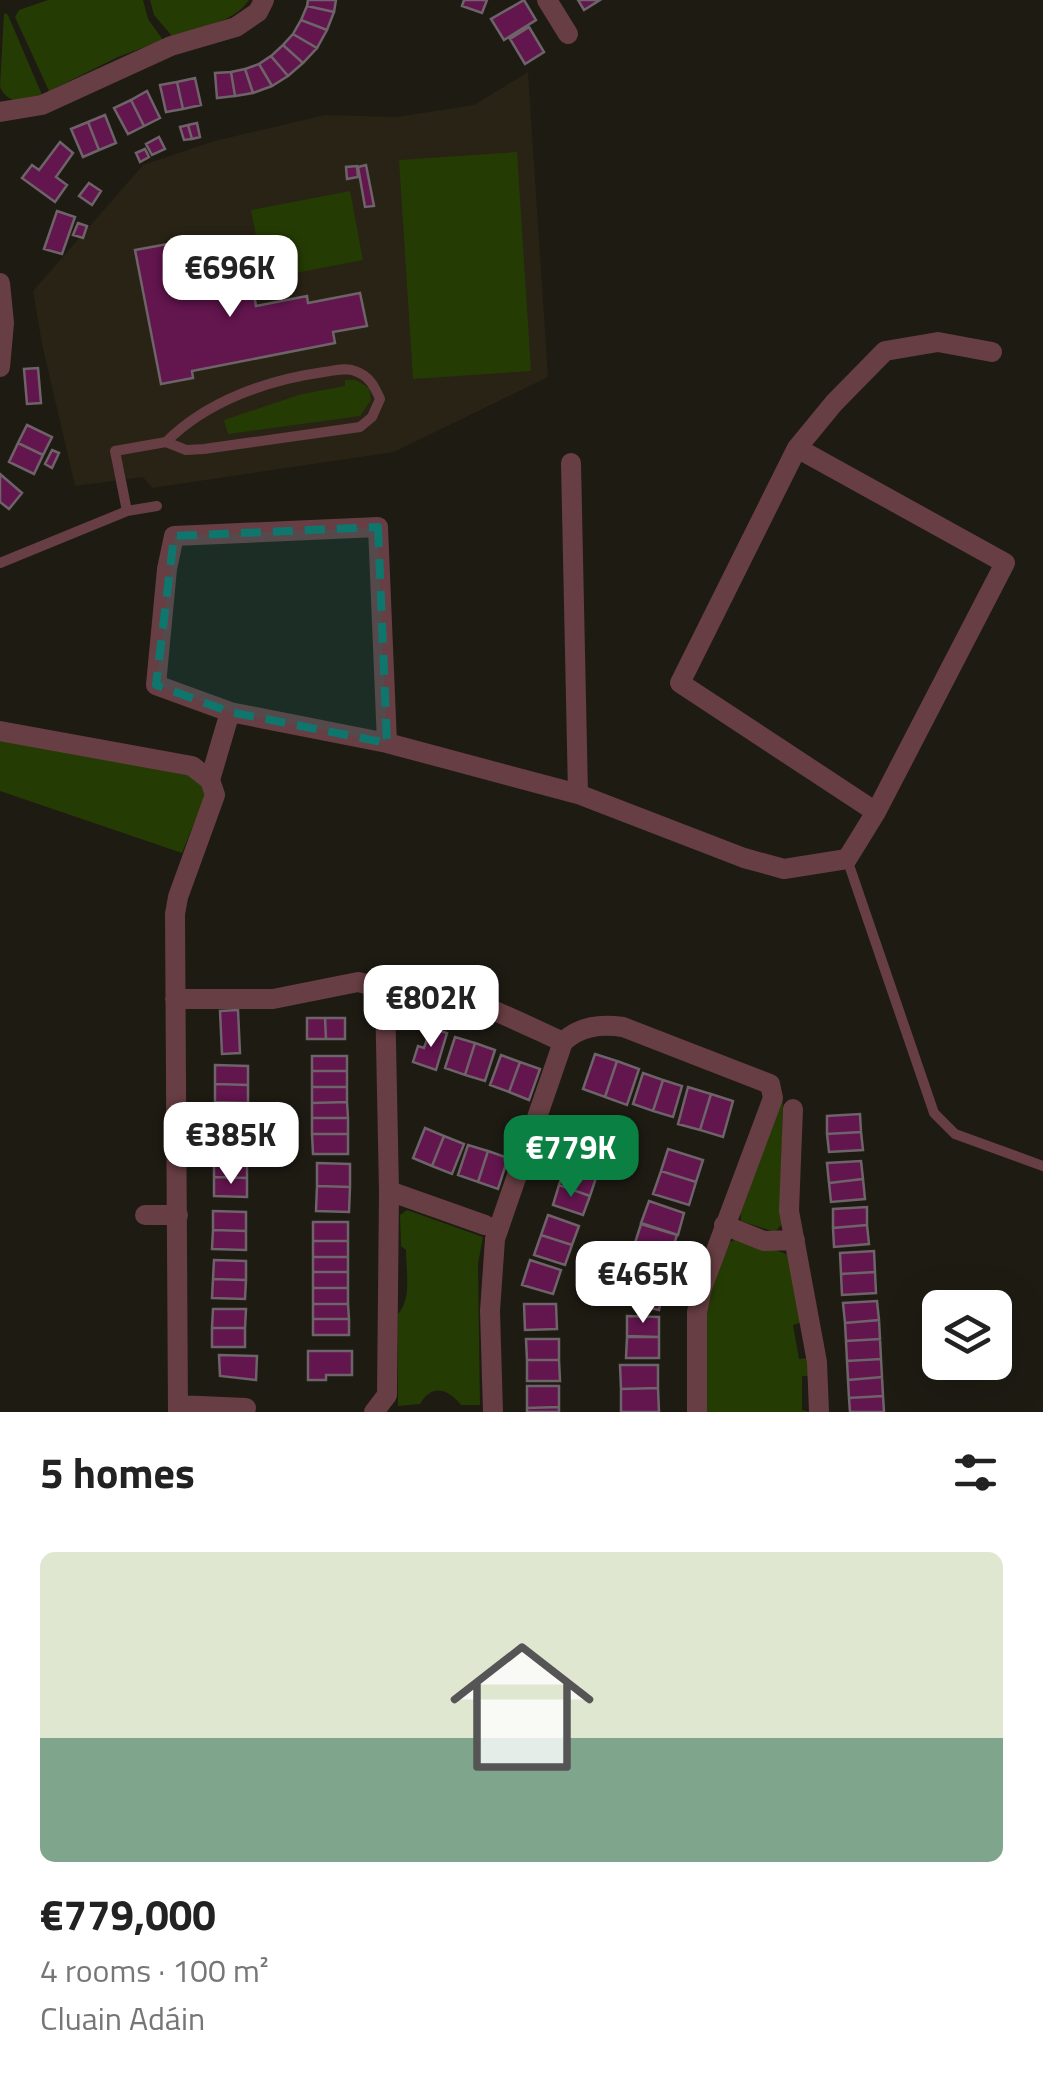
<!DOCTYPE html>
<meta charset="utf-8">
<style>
body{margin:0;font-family:"Titillium Web",sans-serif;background:#f6f6f6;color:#222;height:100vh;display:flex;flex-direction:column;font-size:38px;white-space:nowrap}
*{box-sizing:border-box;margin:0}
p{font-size:32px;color:#767676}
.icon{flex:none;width:55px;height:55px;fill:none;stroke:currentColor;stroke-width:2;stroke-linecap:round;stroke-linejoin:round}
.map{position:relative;height:1412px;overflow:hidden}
.panel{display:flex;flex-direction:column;background:#fff;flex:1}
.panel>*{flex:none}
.tools{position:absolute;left:922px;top:1290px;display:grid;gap:20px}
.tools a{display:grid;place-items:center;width:90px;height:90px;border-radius:15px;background:#fff;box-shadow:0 10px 40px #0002;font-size:50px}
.price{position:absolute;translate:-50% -85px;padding:0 22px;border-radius:20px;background:#fff;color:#222;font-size:32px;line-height:65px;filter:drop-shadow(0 2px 5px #0008)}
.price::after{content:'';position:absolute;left:50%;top:60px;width:30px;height:22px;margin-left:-15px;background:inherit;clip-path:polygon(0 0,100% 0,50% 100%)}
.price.selected{background:#0b8043;color:#fff}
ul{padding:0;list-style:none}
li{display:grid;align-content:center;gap:20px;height:530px;padding:0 40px}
li span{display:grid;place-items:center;height:310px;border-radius:15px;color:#555}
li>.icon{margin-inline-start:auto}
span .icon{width:180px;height:180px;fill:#fffc;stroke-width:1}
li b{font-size:42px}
h2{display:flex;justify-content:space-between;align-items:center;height:120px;padding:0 40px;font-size:42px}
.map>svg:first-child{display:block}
.built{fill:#282315}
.green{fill:#253b04}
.building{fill:#63154e;stroke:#6d6369;stroke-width:2.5}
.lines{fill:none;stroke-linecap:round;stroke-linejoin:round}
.service{stroke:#673e43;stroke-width:10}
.minor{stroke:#673e43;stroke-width:20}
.marked{fill:#0f766e;fill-opacity:0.2;stroke:#0f766e;stroke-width:8;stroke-dasharray:20 12;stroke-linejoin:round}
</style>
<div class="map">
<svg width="1043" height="1412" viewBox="0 0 1043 1412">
<rect width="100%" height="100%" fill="#1e1b13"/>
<path class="built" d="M528 72 548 377 394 452 152 488 143 477 75 486 42 344 33 291 143 165 214 141 325 115 397 117 474 105Z"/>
<path class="green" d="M48 0H143L148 19 163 40 118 57 49 91 15 17 19 10Z
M150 0H249C234 23 197 28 172 36L154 15Z
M4 13 8 15 42 95C23 100 10 107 0 87Z
M517 152 531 371 413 379 399 160Z
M350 191 363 260 264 279 251 210Z
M345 380H356L369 388 371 400 360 416 228 434 224 420 302 394 345 386Z
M0 737 194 773 207 791 182 853 0 791Z
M779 1101 783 1102 780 1212 783 1223 775 1232 741 1221 740 1207Z
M407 1210 483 1237 478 1264 480 1405H461C448 1389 432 1383 420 1404L398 1406V1314C412 1299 406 1272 406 1250L401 1246 400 1215Z
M737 1239C751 1246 780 1249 789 1256L802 1322 793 1325 799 1359 808 1358 810 1376H802V1410L810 1412H707L706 1306 728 1243Z"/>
<path class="building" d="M308 0H336L334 12 307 6Z
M464 0H487L482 13 462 6Z
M524 0 536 20 504 40 491 19Z
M578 0H600L584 10Z
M307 6 334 12 327 30 301 20Z
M301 20 327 30 317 48 293 34Z
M529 27 544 52 525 64 510 39Z
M293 34 317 48 303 63 283 45Z
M283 45 303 63 288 76 271 56Z
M271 56 288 76 272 86 259 64Z
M259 64 272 86 253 93 245 69Z
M245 69 253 93 235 96 231 72Z
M231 72 235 96 217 98 215 73Z
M195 78 201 105 183 109 177 82Z
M177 82 183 109 166 112 160 85Z
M147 91 160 118 144 126 131 100Z
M131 100 144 126 128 134 114 108Z
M105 115 116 143 99 150 88 122Z
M88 122 99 150 83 157 71 129Z
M197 123 200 137 192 139 188 125Z
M188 125 192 139 184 140 180 127Z
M159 137 165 149 152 155 146 144Z
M60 142 73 153 56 177 67 185 55 202 22 178 32 165 39 170Z
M145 149 149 157 140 162 136 153Z
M366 165 374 206 365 207 358 167Z
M357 166 358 177 347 179 346 167Z
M89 183 101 191 92 205 79 196Z
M57 211 75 217 62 254 44 249Z
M78 223 87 226 83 238 73 235Z
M168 244 173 271 192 268 197 293 252 282 256 306 307 296 308 303 360 293 367 326 333 332 335 343 192 371 193 378 161 384 135 250Z
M38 368 41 403 27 404 24 369Z
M27 425 52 437 43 455 18 443Z
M18 443 43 455 34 474 9 462Z
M52 450 59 453 52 468 45 464Z
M0 474 22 493 9 509 0 502Z
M238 1010 240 1053 222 1054 220 1011Z
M307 1018H325L326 1039H307Z
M325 1018H345V1039H326Z
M431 1028 447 1033 436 1070 413 1062 418 1046 424 1048Z
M455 1037 475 1043 465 1075 445 1068Z
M475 1043 495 1050 485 1081 465 1075Z
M595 1054 617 1061 605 1097 583 1089Z
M501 1055 520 1062 509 1092 490 1085Z
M312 1056H347V1071H312Z
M617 1061 639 1069 627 1105 605 1097Z
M520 1062 540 1069 529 1100 509 1092Z
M215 1065 248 1066V1085L215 1084Z
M312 1071H347V1087H312Z
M643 1073 663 1080 653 1111 633 1104Z
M663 1080 682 1086 673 1117 653 1111Z
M215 1084 248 1085V1103L215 1102Z
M312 1087H347V1102L312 1103Z
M688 1087 711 1094 700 1130 678 1124Z
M711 1094 733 1101 723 1137 700 1130Z
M347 1102 348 1118H312V1103Z
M215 1112 248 1113V1132L215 1131Z
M860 1114 861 1132 827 1134V1116Z
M582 1117 612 1127 606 1147 575 1137Z
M312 1118H348V1134H312Z
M425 1128 444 1136 432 1166 413 1158Z
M215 1131 248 1132 247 1150H214Z
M861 1132 863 1150 829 1152 827 1134Z
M312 1134H348V1154H313Z
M444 1136 464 1144 452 1174 432 1166Z
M575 1137 606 1147 599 1167 569 1156Z
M468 1145 488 1151 478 1182 458 1175Z
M668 1149 703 1160 696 1182 661 1171Z
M488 1151 508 1158 498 1189 478 1182Z
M214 1158 247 1159V1178L214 1177Z
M861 1161 863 1179 829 1183 827 1163Z
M317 1163 350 1164V1187L317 1186Z
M566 1165 597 1175 590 1196 559 1185Z
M661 1171 696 1182 689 1205 653 1194Z
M214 1177 247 1178V1197L214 1196Z
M863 1179 865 1199 831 1202 829 1183Z
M559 1185 590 1196 583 1215 553 1205Z
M317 1186 350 1187 349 1212 316 1211Z
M649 1201 684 1213 678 1235 641 1223Z
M867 1207V1225L833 1228V1209Z
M213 1211 246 1212V1231L213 1230Z
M548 1215 579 1226 572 1245 541 1235Z
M313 1222H348V1241H313Z
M641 1224 677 1235 670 1257 634 1246Z
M867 1225 869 1244 834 1247 833 1228Z
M213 1230 246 1231V1250L212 1249Z
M541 1235 572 1245 565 1265 534 1255Z
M313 1241H348V1257H313Z
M874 1251 875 1272 841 1274 840 1253Z
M632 1256 669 1264 664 1287 627 1278Z
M313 1257H348V1272H313Z
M214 1260 246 1261V1280L213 1279Z
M530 1260 561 1270 553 1294 522 1285Z
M313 1272H348V1288H313Z
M875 1272 876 1293 842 1295 841 1274Z
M213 1279 246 1280 245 1299 212 1298Z
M627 1279 664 1287 659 1310 622 1302Z
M313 1288H348V1304H313Z
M877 1301 879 1320 845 1323 843 1303Z
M313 1304H348L349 1319H313Z
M524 1304H556L557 1329 525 1330Z
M213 1309H246L245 1328H212Z
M627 1316 659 1317V1337L627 1336Z
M313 1319H349V1335H313Z
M879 1320 880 1339 846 1341 845 1323Z
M212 1328H245V1347H212Z
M627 1337H659V1358H626Z
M526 1339H559V1360H527Z
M880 1339 881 1359 847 1361 846 1341Z
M308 1351H352V1375H326V1380H308Z
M219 1355 257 1356 256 1380 220 1376Z
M881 1359 882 1377 848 1380 847 1361Z
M527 1360H559L560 1381H527Z
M620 1365H658V1388L621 1389Z
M882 1377 883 1396 849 1398 848 1380Z
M527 1386H559V1407L527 1408Z
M658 1388 659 1412H621V1389Z
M883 1396 884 1412H850L849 1398Z
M559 1407V1412H527V1408Z"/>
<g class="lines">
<path class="service" d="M127 511 115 451 166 442 186 450 204 449 360 427 372 417 380 399C374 385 369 376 355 371 346 367 333 371 324 372 267 380 207 401 166 442
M0 563 127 511 157 506
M847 859 934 1113 955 1134 1043 1166"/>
<path class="minor" d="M547 0 568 34
M0 112 42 105 171 46 236 27 258 12 264 0
M0 283 4 323 0 367
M797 448 834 403 885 351 938 342 992 352
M0 731 192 766 210 780 215 795 178 897 175 914 178 1412
M387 743 578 794 571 463
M210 780 230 712 156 685 167 569 174 536 378 527 387 743 230 712
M578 794 744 858 784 869 847 859 876 812 1005 563 797 448 680 683 876 812
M385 994 389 1191
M175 999H273L358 982 382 988 385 994C393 992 401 989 408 988 445 983 527 1026 563 1042 580 1026 600 1024 623 1027L770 1084 773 1098 702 1288 697 1312V1412
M793 1109 789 1211 817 1362 819 1412
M145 1215H178
M724 1225 764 1241 795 1240
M178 1405 246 1408
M374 1412 387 1395 389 1191 485 1225
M493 1412 490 1311 495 1239 563 1042"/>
</g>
<path class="marked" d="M378 527 387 743 230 712 156 685 174 536Z"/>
</svg>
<div class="tools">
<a><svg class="icon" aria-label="layers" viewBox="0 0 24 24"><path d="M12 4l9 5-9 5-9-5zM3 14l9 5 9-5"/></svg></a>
</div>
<b class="price" style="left:230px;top:320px">€696K</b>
<b class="price" style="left:431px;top:1050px">€802K</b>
<b class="price" style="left:231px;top:1187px">€385K</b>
<b class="price selected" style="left:571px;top:1200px">€779K</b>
<b class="price" style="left:643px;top:1326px">€465K</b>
</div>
<section class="panel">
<h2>5 homes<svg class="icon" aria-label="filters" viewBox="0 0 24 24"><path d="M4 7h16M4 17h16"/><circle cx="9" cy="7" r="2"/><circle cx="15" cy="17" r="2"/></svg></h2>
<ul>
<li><span style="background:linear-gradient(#dfe7d0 60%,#7fa58c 0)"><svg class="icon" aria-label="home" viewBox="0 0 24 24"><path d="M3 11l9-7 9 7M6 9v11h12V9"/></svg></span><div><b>€779,000</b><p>4 rooms · 100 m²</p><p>Cluain Adáin</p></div></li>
</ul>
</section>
